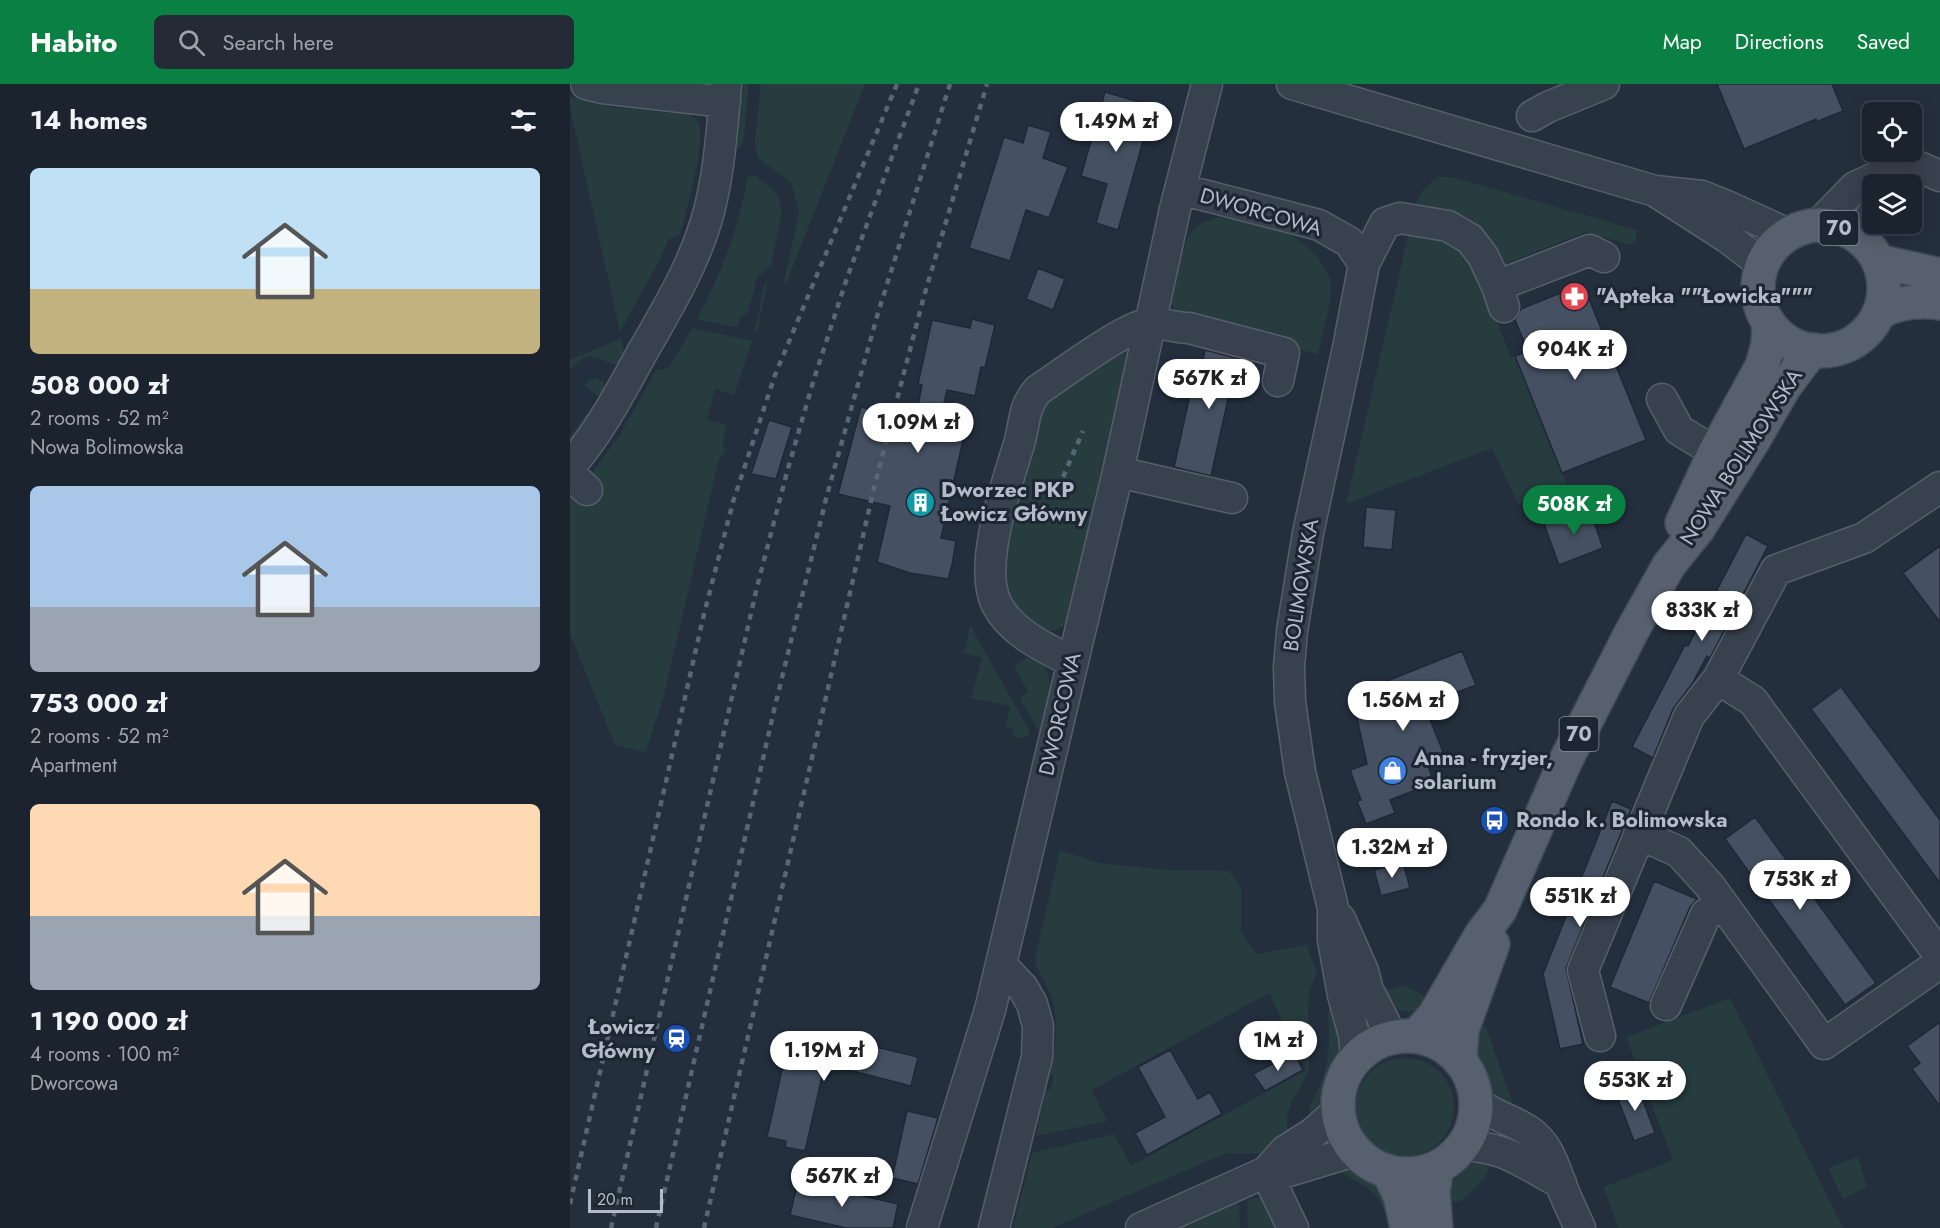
<!DOCTYPE html>
<meta charset="utf-8">
<style>
body{margin:0;font-family:Jost,sans-serif;background:#242b36;color:#f1f3f6;height:100vh;display:flex;flex-direction:column;font-size:22px;white-space:nowrap}
*{box-sizing:border-box;margin:0}
p{font-size:20px;color:#a0a4aa}
.icon{flex:none;width:33px;height:33px;fill:none;stroke:currentColor;stroke-width:2;stroke-linecap:round;stroke-linejoin:round}
.map{position:relative;flex:1;overflow:hidden}
.side{display:flex;flex-direction:column;background:#1b232e;width:570px}
.side>*{flex:none}
.fabs{position:absolute;left:1292px;top:18px;display:grid;gap:12px}
.fabs a{display:grid;place-items:center;width:60px;height:60px;border-radius:9px;background:#1b232e;box-shadow:0 3px 15px #0003,0 0 0 2px #39404a;font-size:30px}
.scale{position:absolute;left:18px;bottom:15px;width:75px;box-sizing:border-box;padding-left:6px;border:3px solid #b4bcc9;border-top:0;font-size:16px;line-height:21px;white-space:nowrap;color:#b4bcc9;-webkit-text-stroke:4px #1d2633;paint-order:stroke}
.price{position:absolute;translate:-50% -51px;padding:0 14px;border-radius:21px;background:#fff;color:#222;font-size:20px;line-height:39px;filter:drop-shadow(0 2px 3px #0008)}
.price::after{content:'';position:absolute;left:50%;top:36px;width:18px;height:14px;margin-left:-9px;background:inherit;clip-path:polygon(0 0,100% 0,50% 100%)}
.price.current{background:#0b8043;color:#fff}
ul{padding:0;list-style:none}
li{display:grid;align-content:center;gap:12px;height:318px;padding:0 30px}
li span{display:grid;place-items:center;height:186px;border-radius:9px;color:#555}
li>.icon{margin-inline-start:auto}
span .icon{width:108px;height:108px;fill:#fffc;stroke-width:1}
li b{font-size:26px}
h2{display:flex;justify-content:space-between;align-items:center;height:72px;padding:0 30px;font-size:26px}
header{display:flex;align-items:center;gap:36px;box-sizing:border-box;height:84px;padding:0 30px;background:#0b8043;color:#fff}
header strong{font-size:28px}
nav{display:flex;gap:33px;margin-inline-start:auto;font-size:21px}
.search{width:420px;height:54px;background:#242b36;display:flex;align-items:center;gap:15px;box-sizing:border-box;padding:0 21px;border-radius:9px;color:#a0a4aa;font-size:22px}
main{display:flex;flex:1;min-height:0}
.map>svg:first-child{display:block}
.green{fill:#263c3f}
.building{fill:#455162;stroke:#1f2835;stroke-width:1.5}
.lines{fill:none;stroke-linecap:round;stroke-linejoin:round}
.minor-casing{stroke:#565f6c;stroke-width:33}
.major-casing{stroke:#414a57;stroke-width:36}
.minor{stroke:#38414e;stroke-width:30}
.major{stroke:#56606e;stroke-width:33}
.rail{stroke:#5a6575;stroke-width:4.5;stroke-dasharray:6 6;stroke-linecap:butt}
.labels{text-anchor:middle;dominant-baseline:central;stroke-width:6;stroke-linejoin:round;paint-order:stroke}
.shield{fill:#1d2633;stroke:#878f9c;stroke-width:1.5}
.shield-label{font-size:20px;font-weight:bold;fill:#b4bcc9}
.street-label{font-size:21px;fill:#b4bcc9;stroke:#1d2633}
.poi-label{font-size:21px;font-weight:bold;fill:#b4bcc9;stroke:#1d2633;text-anchor:start}
</style>
<header>
<strong>Habito</strong>
<div class="search"><svg class="icon" aria-label="search" viewBox="0 0 24 24"><circle cx="10" cy="10" r="6"/><path d="M15 15l6 6"/></svg>Search here</div>
<nav><a>Map</a><a>Directions</a><a>Saved</a></nav>
</header>
<main>
<section class="side">
<h2>14 homes<svg class="icon" aria-label="filters" viewBox="0 0 24 24"><path d="M4 7h16M4 17h16"/><circle cx="9" cy="7" r="2"/><circle cx="15" cy="17" r="2"/></svg></h2>
<ul>
<li><span style="background:linear-gradient(#bfe0f5 65%,#c2b280 0)"><svg class="icon" aria-label="home" viewBox="0 0 24 24"><path d="M3 11l9-7 9 7M6 9v11h12V9"/></svg></span><div><b>508 000 zł</b><p>2 rooms · 52 m²</p><p>Nowa Bolimowska</p></div></li>
<li><span style="background:linear-gradient(#a9c7e8 65%,#9aa5b1 0)"><svg class="icon" aria-label="home" viewBox="0 0 24 24"><path d="M3 11l9-7 9 7M6 9v11h12V9"/></svg></span><div><b>753 000 zł</b><p>2 rooms · 52 m²</p><p>Apartment</p></div></li>
<li><span style="background:linear-gradient(#ffd9b3 60%,#9aa5b1 0)"><svg class="icon" aria-label="home" viewBox="0 0 24 24"><path d="M3 11l9-7 9 7M6 9v11h12V9"/></svg></span><div><b>1 190 000 zł</b><p>4 rooms · 100 m²</p><p>Dworcowa</p></div></li>
</ul>
</section>
<div class="map">
<svg width="1370" height="1144" viewBox="0 0 1370 1144">
<rect width="100%" height="100%" fill="#242f3e"/>
<path class="green" d="M169 0H179L173 60 164 67Z
M191 0H295L216 200 214 199 229 128 221 99 188 74 185 59Z
M0 13 34 22 119 31C124 33 127 35 129 40 136 58 116 129 110 150L98 156 89 177 50 248 0 24Z
M180 91H184L207 109 212 129 201 181 187 194 178 228 170 234 167 244 127 235C151 190 169 144 177 94Z
M867 93H882L1067 146 1066 156 1061 161 1016 148 924 184 915 208 941 273 945 272 997 401 948 420 922 364 776 420 846 118 852 107Z
M646 134C683 133 732 147 752 180 756 187 761 194 761 202 763 214 751 255 748 270L609 236 600 216 616 156 624 145 633 139Z
M198 197 187 248 185 247 194 201Z
M122 244 182 257 164 311 145 305 137 336 157 341 153 359 155 368 149 375 94 611 76 668 45 661 0 550V414L16 397 51 349 86 286 99 284Z
M51 254 55 275 51 279 45 281C22 273 20 265 0 286V276Z
M559 262 563 265 498 540 483 547 474 546 447 528 429 494 468 320Z
M28 294 35 300 36 305 0 363V353L29 313 17 304 15 300 20 295Z
M400 541 459 646V650C456 655 450 654 445 653L443 651V645L435 643 440 622 401 614 412 574 394 569Z
M466 571C489 591 478 625 470 650L450 614 458 608 444 582 453 576Z
M490 766 528 779 598 786 659 787 671 803V848L687 870 737 861 747 889C730 917 744 951 739 981 735 1006 708 1023 720 1051L700 1062 691 1070 656 1069 482 1144H443L462 1069 544 1050 561 1082 736 986 699 909 522 1006 537 1037 466 1052 476 1005 480 1006 484 992 480 989C486 963 490 935 480 909 475 897 466 888 465 874Z
M834 901 863 917C839 933 827 932 809 908Z
M1160 914 1259 1116 1273 1144H1048L1034 1103 1103 1076 1056 953Z
M765 919 773 967 755 1019 743 1035 739 1024C759 986 761 969 758 927Z
M905 938 916 943 944 1023 918 1012 911 1001 902 977Z
M786 1023a49 49 0 1 1 98 0a49 49 0 1 1-98 0Z
M1288 1073 1297 1103 1273 1115 1258 1084Z
M923 1076 915 1094 891 1117 873 1119C883 1092 892 1078 923 1076Z
M766 1083C803 1085 806 1098 824 1126L815 1128C803 1097 786 1102 766 1083Z
M701 1111 717 1144H678L677 1116Z
M669 1117 670 1144H609H610Z"/>
<path class="building" d="M1147 0H1262L1273 27 1246 38V35L1174 65Z
M535 8 583 22 548 146 526 139 537 100 511 92Z
M458 41 481 48 473 74 498 83 479 134 456 126 440 177 399 164 434 53 453 59Z
M468 184 495 195 483 226 456 215Z
M1013 200 1076 356 992 389 945 272 958 267 945 236 951 225Z
M402 235 425 241 415 284 411 283 405 312 377 306 368 346 394 352 371 454 386 457 382 481 378 495 340 489 307 478 320 422 268 410 291 323 345 338 352 301 348 300 362 236 400 244Z
M635 266 686 279 681 301 662 297 641 392 604 383 625 288 630 290Z
M199 336 222 343 206 395 181 390Z
M796 423 826 426 822 466 793 463Z
M1019 423 1033 464 989 481 974 440Z
M1176 450 1198 462 1140 574 1137 572 1122 600 1103 625 1083 674 1062 663 1115 561 1118 562Z
M1370 462V538L1333 489Z
M892 567 906 601 883 610 885 616 857 628 877 678 859 685 864 699 820 716 825 729 796 740 787 717 791 716 780 686 797 680 782 611Z
M1271 603 1370 736V799L1241 625Z
M1042 717 1061 725 996 884 1013 960 990 965 973 890Z
M1185 733 1306 899 1275 921 1155 755Z
M833 778 840 804 811 812 804 786Z
M1084 797 1127 815 1120 823 1079 919 1040 903Z
M1370 938V1022L1342 985 1350 979 1337 962Z
M220 950 300 971 302 962 348 973 341 1002 255 980 235 1067 215 1063 216 1057 197 1053Z
M600 966 628 1015 640 1008 652 1030 577 1071 565 1049 595 1033 568 983Z
M724 969 733 986 695 1007 683 990Z
M1067 1000 1085 1049 1064 1057 1045 1007Z
M337 1027 368 1034 348 1100 322 1094Z
M228 1097 328 1120 323 1144H276L220 1131Z"/>
<g class="lines">
<defs>
<path id="minor" d="M16 0 32 4 155 18
M722 0 1085 107 1132 112 1159 123 1218 150
M962 32 978 23 1034 0
M610 105 749 141 779 158 794 180
M1088 109 1158 154 1193 181
M1248 141 1285 103 1331 82 1349 83 1370 92
M1291 155 1302 130
M934 223 927 202 1020 166 1034 173
M1092 315 1109 346 1145 368
M0 382C30 348 51 307 73 267 99 222 126 177 139 127 150 85 152 42 156 0
M548 388 662 414
M0 390 17 406
M503 578C475 564 442 549 427 521 407 484 437 399 449 360 455 340 453 322 468 306 489 292 561 238 582 239 593 239 606 244 619 244L714 269 708 297
M1148 595 1183 617 1370 872
M1069 750 1109 768 1139 801 1254 960 1370 879
M770 835 793 887 798 906 822 953
M1096 921 1136 830 1153 821
M1030 952 1013 886 1119 632 1148 595 1206 486 1294 454 1370 403
M786 974 784 951 773 911 763 856V824L730 688 720 618 719 583 722 547 738 449 778 264 794 180 815 139 830 134 878 142 900 155 913 172 927 202
M906 1018C923 1032 941 1035 959 1047 980 1062 984 1083 993 1106 998 1118 1004 1131 1010 1144
M892 1062C932 1060 957 1082 991 1099
M696 1088 715 1067 743 1049 768 1027
M696 1088 723 1144
M352 1144 420 926 548 388 605 125 637 0
M424 1144 467 973 468 942 462 920 453 904 431 881
M571 1144 696 1088 719 1087 785 1067"/>
<path id="major" d="M1188 204a63 63 0 1 1 126 0a63 63 0 1 1-126 0Z
M1308 177 1370 191
M1310 228C1329 218 1348 216 1370 219
M1112 439 1145 368 1192 282 1198 260 1199 239
M846 952 864 932 911 851 930 826 995 678 1062 547 1099 481 1128 445 1183 357 1215 302 1236 274 1244 266
M768 1021a69 69 0 1 1 138 0a69 69 0 1 1-138 0Z
M890 976 892 946 923 860
M818 1087 830 1112 837 1144
M866 1144 863 1108 867 1083"/>
</defs>
<use href="#minor" class="minor-casing"/>
<use href="#major" class="major-casing"/>
<use href="#minor" class="minor"/>
<use href="#major" class="major"/>
<path class="rail" d="M493 393 513 347
M0 1120 134 530 163 418 205 291 327 0
M41 1144 187 503 217 388 244 295 277 194 349 0
M86 1144 205 622 257 411 308 229 380 0
M134 1144 304 404 354 212 417 0"/>
</g>
<defs>
<symbol id="pharmacy-disc" viewBox="-11 -11 22 22"><circle r="9.5" fill="#e0444e" stroke="#1d2633"/><path d="M-2-6h4v4h4v4h-4v4h-4v-4h-4v-4h4Z" fill="#fff"/></symbol>
<symbol id="building-disc" viewBox="-11 -11 22 22"><circle r="9.5" fill="#0f9aa8" stroke="#1d2633"/><path d="M-4-6H4V6H1V3H-1V6H-4ZM-2.5-4.3h1.7v1.8h-1.7ZM.8-4.3h1.7v1.8H.8ZM-2.5-1h1.7V.8h-1.7ZM.8-1h1.7V.8H.8Z" fill="#fff"/></symbol>
<symbol id="shop-disc" viewBox="-11 -11 22 22"><circle r="9.5" fill="#3f7fe0" stroke="#1d2633"/><path d="M-5-2.5h2.3a2.7 3.5 0 0 1 5.4 0H5L5.5 6h-11ZM-1.5-2.5h3a1.5 2.3 0 0 0-3 0Z" fill="#fff"/></symbol>
<symbol id="bus-disc" viewBox="-11 -11 22 22"><circle r="9.5" fill="#1a4fb4" stroke="#1d2633"/><path d="M-5-6H5V4H4V6H2V4H-2V6H-4V4H-5ZM-3.5-4V0h7V-4ZM-3.5 1.2v1.5H-2V1.2ZM2 1.2v1.5H3.5V1.2Z" fill="#fff"/></symbol>
<symbol id="station-disc" viewBox="-11 -11 22 22"><circle r="9.5" fill="#1a4fb4" stroke="#1d2633"/><path d="M-3-6H3Q5-6 5-4V2Q5 4 3 4L4.5 6H3L1.5 4h-3L-3 6H-4.5L-3 4Q-5 4-5 2V-4Q-5-6-3-6ZM-3.5-4v3h7v-3ZM-3.5 1v1.5H-2V1ZM2 1v1.5H3.5V1Z" fill="#fff"/></symbol>
</defs>
<g fill-rule="evenodd">
<use href="#pharmacy-disc" x="988" y="196" width="33" height="33"/>
<use href="#building-disc" x="334" y="402" width="33" height="33"/>
<use href="#shop-disc" x="806" y="670" width="33" height="33"/>
<use href="#bus-disc" x="908" y="720" width="33" height="33"/>
<use href="#station-disc" x="90" y="938" width="33" height="33"/>
</g>
<g class="labels">
<g class="shield">
<rect x="1249.5" y="127" width="39" height="34" rx="4.5"/>
<rect x="989.5" y="633" width="39" height="34" rx="4.5"/>
</g>
<g class="shield-label">
<text x="1269" y="144">70</text>
<text x="1009" y="650">70</text>
</g>
<g class="street-label">
<text transform="translate(691 128) rotate(16)">DWORCOWA</text>
<text transform="translate(1171 373) rotate(-57)">NOWA BOLIMOWSKA</text>
<text transform="translate(731 501) rotate(-81)">BOLIMOWSKA</text>
<text transform="translate(490 630) rotate(-77)">DWORCOWA</text>
</g>
<g class="poi-label">
<text x="1026" y="212">"Apteka ""Łowicka"""</text>
<text x="371" y="406">Dworzec PKP<tspan x="371" dy="24">Łowicz Główny</tspan></text>
<text x="844" y="674">Anna - fryzjer,<tspan x="844" dy="24">solarium</tspan></text>
<text x="946" y="736">Rondo k. Bolimowska</text>
<text x="85" y="943" text-anchor="end">Łowicz<tspan x="85" dy="24">Główny</tspan></text>
</g>
</g>
</svg>
<div class="fabs">
<a><svg class="icon" aria-label="locate" viewBox="0 0 24 24"><circle cx="12" cy="12" r="6"/><path d="M12 2v4M12 18v4M2 12h4M18 12h4"/></svg></a>
<a><svg class="icon" aria-label="layers" viewBox="0 0 24 24"><path d="M12 4l9 5-9 5-9-5zM3 14l9 5 9-5"/></svg></a>
</div>
<div class="scale">20 m</div>
<b class="price" style="left:546px;top:69px">1.49M zł</b>
<b class="price" style="left:1005px;top:297px">904K zł</b>
<b class="price" style="left:639px;top:326px">567K zł</b>
<b class="price" style="left:348px;top:370px">1.09M zł</b>
<b class="price current" style="left:1004px;top:452px">508K zł</b>
<b class="price" style="left:1132px;top:558px">833K zł</b>
<b class="price" style="left:833px;top:648px">1.56M zł</b>
<b class="price" style="left:822px;top:795px">1.32M zł</b>
<b class="price" style="left:1230px;top:827px">753K zł</b>
<b class="price" style="left:1010px;top:844px">551K zł</b>
<b class="price" style="left:708px;top:988px">1M zł</b>
<b class="price" style="left:254px;top:998px">1.19M zł</b>
<b class="price" style="left:1065px;top:1028px">553K zł</b>
<b class="price" style="left:272px;top:1124px">567K zł</b>
</div>
</main>
